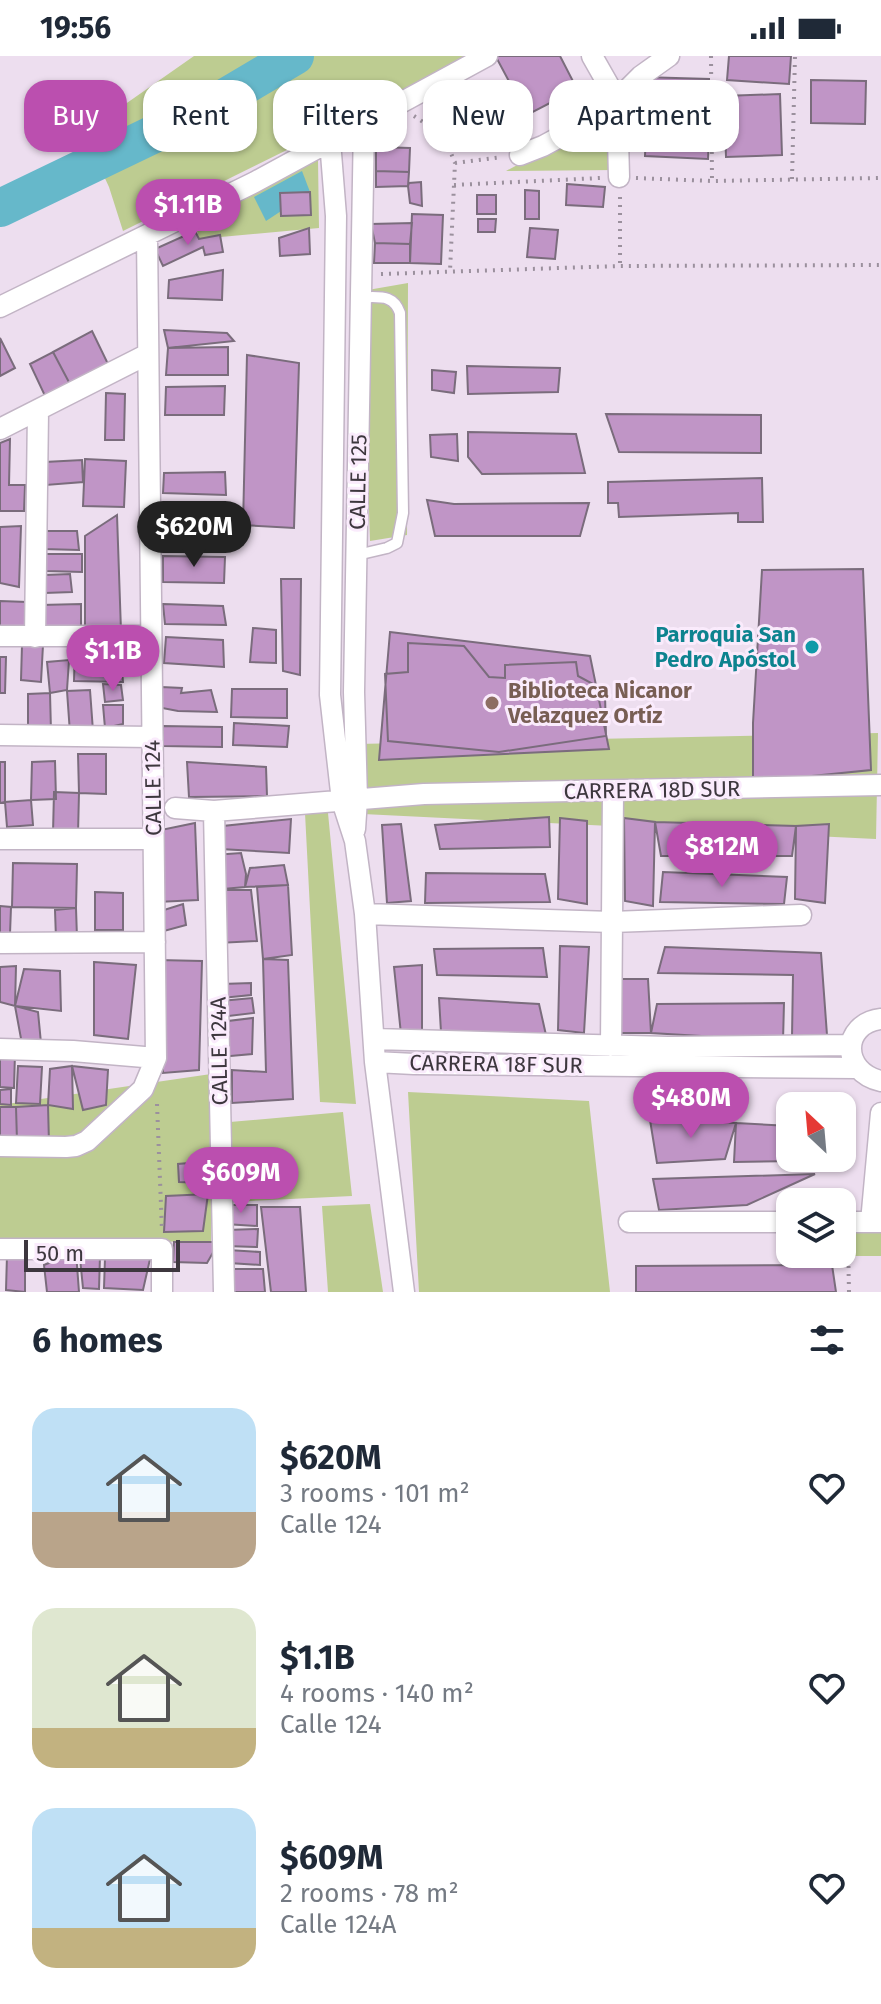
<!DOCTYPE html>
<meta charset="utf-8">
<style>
body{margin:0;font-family:"Fira Sans",sans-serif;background:#f2f2f3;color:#1f2937;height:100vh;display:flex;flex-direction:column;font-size:30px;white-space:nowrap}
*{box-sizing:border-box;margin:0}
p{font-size:26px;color:#747a83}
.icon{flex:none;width:44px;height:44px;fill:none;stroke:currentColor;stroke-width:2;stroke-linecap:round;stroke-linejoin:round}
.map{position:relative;height:1236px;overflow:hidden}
.panel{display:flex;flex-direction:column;background:#fff;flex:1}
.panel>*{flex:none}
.top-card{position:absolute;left:24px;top:24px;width:834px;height:72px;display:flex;gap:16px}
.needle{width:52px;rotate:334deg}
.buttons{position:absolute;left:776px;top:1036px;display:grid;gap:16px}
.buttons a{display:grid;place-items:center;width:80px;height:80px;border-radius:16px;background:#fff;box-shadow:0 2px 6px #0004;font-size:40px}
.scale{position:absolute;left:24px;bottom:20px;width:156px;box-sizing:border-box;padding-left:8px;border:4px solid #3d373e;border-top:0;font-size:22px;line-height:28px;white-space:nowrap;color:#3d373e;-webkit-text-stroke:6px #faebfc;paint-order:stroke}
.price{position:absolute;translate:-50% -68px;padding:0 18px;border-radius:28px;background:#bb4faf;color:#fff;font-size:26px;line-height:52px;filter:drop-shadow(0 2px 4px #0008)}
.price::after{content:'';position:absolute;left:50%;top:48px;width:24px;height:18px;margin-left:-12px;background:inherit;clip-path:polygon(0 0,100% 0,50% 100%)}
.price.on{background:#222;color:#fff}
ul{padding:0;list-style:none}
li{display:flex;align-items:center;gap:24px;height:200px;padding:0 32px}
li span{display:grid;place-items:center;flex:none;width:224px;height:160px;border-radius:24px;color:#555}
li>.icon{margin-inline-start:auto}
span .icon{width:96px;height:96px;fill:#fffc;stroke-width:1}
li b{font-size:34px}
h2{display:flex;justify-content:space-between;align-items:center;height:96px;padding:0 32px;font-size:34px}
.chip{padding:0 28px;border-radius:24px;background:#fff;box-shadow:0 2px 6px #0004;font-size:28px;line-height:72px}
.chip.on{background:#bb4faf;color:#fff}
.status{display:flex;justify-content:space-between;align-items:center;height:56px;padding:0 40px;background:#fff;direction:ltr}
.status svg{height:22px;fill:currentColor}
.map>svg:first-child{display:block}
.green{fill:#bdcc91}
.water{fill:#66b8ca}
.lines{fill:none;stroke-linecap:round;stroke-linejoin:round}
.river{stroke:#66b8ca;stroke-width:38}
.building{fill:#c095c6;stroke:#7a6c7c;stroke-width:2}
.service-casing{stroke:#c2b4c5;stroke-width:13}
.minor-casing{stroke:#c2b4c5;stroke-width:23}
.path{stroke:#9b909d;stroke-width:4;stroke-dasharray:2 6;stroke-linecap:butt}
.service{stroke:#fff;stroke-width:10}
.minor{stroke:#fff;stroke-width:20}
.culture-dot{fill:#0f9aa8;stroke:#faebfc;stroke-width:3}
.education-dot{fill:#8d6e63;stroke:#faebfc;stroke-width:3}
.labels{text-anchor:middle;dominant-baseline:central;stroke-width:6;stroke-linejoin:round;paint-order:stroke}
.street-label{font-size:22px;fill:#3d373e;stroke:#faebfc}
.culture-label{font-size:22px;font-weight:bold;fill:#0d838f;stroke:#faebfc;text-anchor:end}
.education-label{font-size:22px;font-weight:bold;fill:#785e54;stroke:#faebfc;text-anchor:start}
</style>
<div class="status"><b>19:56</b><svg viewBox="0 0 49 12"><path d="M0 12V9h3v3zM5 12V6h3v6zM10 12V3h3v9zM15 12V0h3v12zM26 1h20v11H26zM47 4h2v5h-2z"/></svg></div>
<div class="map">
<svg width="881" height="1236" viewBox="0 0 881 1236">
<rect width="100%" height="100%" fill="#eddeef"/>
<path class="green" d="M194 0H477L123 175 109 131 84 77Z
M614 57 617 114 506 115Z
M318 104 319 172 199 183 195 166Z
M408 227 407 479 370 485 362 235Z
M878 677 876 783 363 758 357 688Z
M305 757H328L356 1048 320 1046Z
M211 1018V1186L0 1184V1049Z
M408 1036 589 1045 610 1236H419Z
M343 1056 352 1140 230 1146V1066Z
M370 1148 383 1236H328L322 1150Z
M848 1170H881V1200H846Z"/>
<path class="water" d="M302 115 310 136 266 165 254 141Z"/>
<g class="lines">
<path class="river" d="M0 152 202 55 295 0"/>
</g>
<path class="building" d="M498 0H560L577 33 527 59 496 1Z
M729 0H791L789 28 727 24Z
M641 21 709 23 708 45 641 43Z
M811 24 866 25 865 68 811 67Z
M465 29 480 55 469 61 454 35Z
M451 35 466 61 447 73 432 46Z
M780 38 782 99 726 101 724 40Z
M504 45 514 70 500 79 485 58Z
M647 50 710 52 708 103 645 100Z
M376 91 410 92 409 116 376 115Z
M376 115 409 116 408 130 376 131Z
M421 126 422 150 410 147 408 130 409 127Z
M567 128 605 131 603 151 566 149Z
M525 134 539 135V163H525Z
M310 136 311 159 281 160 280 137Z
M477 139H496V158H477Z
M412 158 443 159 441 208 410 207Z
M478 163H496L495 176H478Z
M412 167 410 188 375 187 371 168Z
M309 172 310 198 280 200 279 182Z
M530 172 558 174 555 203 527 201Z
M195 175 199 183 220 179 223 196 205 199 203 191 163 210 155 193Z
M375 187 410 188V207H374Z
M223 214 222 244 168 242 169 224Z
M164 274 227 277 234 285 168 292Z
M92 275 109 310 71 330 53 296Z
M0 282 15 312 0 320Z
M228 291V319H166L168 292Z
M53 296 71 330 46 342 30 308Z
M247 299 299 307 294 472 243 469Z
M467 310 560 312 558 336 468 338Z
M432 314 456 316 454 337 432 334Z
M225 330 224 359H165L166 331Z
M106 337 125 338 124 384H105Z
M606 358 761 359V397L619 396Z
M468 376 576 378 585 417 482 418 468 401Z
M457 378 458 405 431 401 430 379Z
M10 383 9 429H25L24 455H0V387Z
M85 403 126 405 124 451 83 450Z
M82 404 83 426 46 429 45 406Z
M225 416 226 439 163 437 164 417Z
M762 422 763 466H738V457L619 461 618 447H608V426Z
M427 444 454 448 589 447 580 480H435Z
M117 459 121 575H85V480Z
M163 462 224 464 222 489 162 484Z
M21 470 19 531 0 527V471Z
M38 475H77L79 494 43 493Z
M42 498H82V516L46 515Z
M163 500 225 501 224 527 163 526Z
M863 513 871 714 753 726V667L762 514Z
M70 518 72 536 45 537V519Z
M281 523H301L300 619 283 615Z
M0 545 27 546 25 575 0 571Z
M81 548V575H41V549Z
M163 548 223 550 226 569 165 568Z
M253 572 276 574V607L250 606Z
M390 576 590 600 609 693 379 704Z
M166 581 223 584 224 611 164 607Z
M408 587 464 590 489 621 505 622V609L576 606 578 620 595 629 605 638 606 680 499 696 388 685 385 618 408 616Z
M22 589H43L41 626 21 624Z
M75 589 120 590 123 626 74 625Z
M0 601H6L5 637H0Z
M69 604 67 634 50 637 47 606Z
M103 628 121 629 123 644 105 646Z
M161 631 182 632 181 637 211 634 217 656 178 655 157 651Z
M232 633H287V662L231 661Z
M90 634 93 675 70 677 67 635Z
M50 637 51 675H28V638Z
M103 649H123V668L105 672Z
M234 667 289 670 287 691 233 689Z
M163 670 222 671V691L163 690Z
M78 698H106V738L79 737Z
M55 705 56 743 31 744 32 706Z
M0 706H5V746L0 747Z
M187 706 266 711 267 740 189 741Z
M54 736 79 737 78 778 53 777Z
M31 744 33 769 7 771 5 746Z
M549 761 550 791 440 793 435 769Z
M560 762 587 765V848L558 843Z
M624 762 655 766 653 850 625 845Z
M291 763 289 797 220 793 223 770Z
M655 766 796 770 792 800H661Z
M195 767 198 844 157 846 156 775Z
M401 768 411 845 387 847 382 769Z
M829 768 825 847 795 843 796 770Z
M241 797 246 818 245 831 223 833 214 799Z
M13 807 77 808 76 852 12 851Z
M284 809 288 829 245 831 250 812Z
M663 816 787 821 784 848 660 846Z
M426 817 545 818 550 846 425 847Z
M288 829 292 899 263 903 257 831Z
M218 834H251L257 885 218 887Z
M95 836 123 837V874H95Z
M183 848 186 869 164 875V854Z
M0 850 11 851 10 878H0Z
M76 852 77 882 56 883 55 854Z
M560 890 589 891 584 977 558 974Z
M665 891 821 897 827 979 792 981 793 919 658 917Z
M543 892 547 921 437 919 434 893Z
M263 903 288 904 293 1043 232 1047V1014L266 1016Z
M158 904 202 905 199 1014 163 1017Z
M94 906 136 909 128 983 94 979Z
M422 909V977L401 978 394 911Z
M16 910 15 950 0 946V911Z
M24 913 60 915 61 955 15 950Z
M621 923H648L651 977H618Z
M251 927V939L222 942V928Z
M252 942 254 957 220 961 221 945Z
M439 942 539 948 546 979 441 976Z
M784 947 783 985 651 977 657 948Z
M15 950 38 956 41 987 22 988Z
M253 962 252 998 220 1001V966Z
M15 997 14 1032 0 1031V1000Z
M18 1010 42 1011 40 1048 16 1047Z
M72 1010 73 1053 48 1049 50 1013Z
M72 1010 108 1014 106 1049 83 1054Z
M11 1033V1049L0 1048V1034Z
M48 1049 49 1088 17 1085 16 1051Z
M0 1051H16L17 1085H0Z
M650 1064 736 1067 725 1103 657 1107Z
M736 1067 790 1070V1102H797V1105L734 1106Z
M200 1106 205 1127 179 1126 178 1108Z
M815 1118 747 1149 659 1154 653 1123Z
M208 1138 203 1175 164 1176 166 1140Z
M223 1149H257V1170L225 1168Z
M261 1151H300L306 1236H271Z
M258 1173 257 1191 226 1190V1174Z
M174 1186H219L207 1207 173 1206Z
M228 1194 260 1196V1209L229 1207Z
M76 1196 79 1236H47L44 1209Z
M7 1199 25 1200V1236L6 1234Z
M100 1200 99 1233 83 1232 80 1202Z
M105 1202 150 1203 143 1234 104 1232Z
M832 1209 836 1236H636V1210Z
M229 1213H263L265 1236H228Z"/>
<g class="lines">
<defs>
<path id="service" d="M357 499 387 492 397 487 403 457 400 257C393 237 378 242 361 241"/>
<path id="minor" d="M592 0 617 44 619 121
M330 85 336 160 330 639 342 745 355 785 365 858 375 1006 404 1236
M520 99 543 90 593 63 617 44 641 20 669 0
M0 251 255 126 487 0
M0 373 148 298
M0 580H151
M35 581 38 355
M0 679 152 681
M175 752 214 755 424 738 881 729
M214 755 224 1236
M355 773 357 743 354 636 364 67
M0 783H153
M365 858 612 866 801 859
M0 887 155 886
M881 963C841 968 841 1016 881 1025
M374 983 668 991 851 989
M611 990 613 736
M0 993 73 995 156 1002
M375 1006 414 1008 857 1012
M0 1090 66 1091 76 1090 87 1085 143 1033 156 1002 147 179
M629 1166H790
M842 1166H881
M871 1166 881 1057
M0 1193H162V1236"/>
</defs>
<use href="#service" class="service-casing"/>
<use href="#minor" class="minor-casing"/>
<path class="path" d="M711 0 712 125
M414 60 444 80 455 107 450 215
M455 107 502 101
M636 122 712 125 881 122
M792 123 795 0
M454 129 600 122
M620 141V210
M381 218 620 210 881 209
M157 1048 162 1175
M848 1186 849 1236"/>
<use href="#service" class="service"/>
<use href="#minor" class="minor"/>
</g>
<circle class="culture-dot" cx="812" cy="591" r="8"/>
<circle class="education-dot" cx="492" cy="647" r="8"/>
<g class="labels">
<g class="street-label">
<text transform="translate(358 426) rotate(-89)">CALLE 125</text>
<text transform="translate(153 732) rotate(-91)">CALLE 124</text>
<text transform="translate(652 734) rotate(-1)">CARRERA 18D SUR</text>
<text transform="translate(219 995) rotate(-91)">CALLE 124A</text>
<text transform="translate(496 1008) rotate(1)">CARRERA 18F SUR</text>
</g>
<g class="culture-label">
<text x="796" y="578">Parroquia San<tspan x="796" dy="25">Pedro Apóstol</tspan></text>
</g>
<g class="education-label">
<text x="508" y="634">Biblioteca Nicanor<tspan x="508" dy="25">Velazquez Ortíz</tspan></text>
</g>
</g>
</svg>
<div class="buttons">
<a><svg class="needle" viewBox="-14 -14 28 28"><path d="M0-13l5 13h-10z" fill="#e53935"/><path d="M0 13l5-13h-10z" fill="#747a83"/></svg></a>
<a><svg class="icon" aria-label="layers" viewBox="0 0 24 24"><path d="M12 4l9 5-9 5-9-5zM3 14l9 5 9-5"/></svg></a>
</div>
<div class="scale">50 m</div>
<b class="price" style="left:188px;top:191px">$1.11B</b>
<b class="price on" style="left:194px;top:513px">$620M</b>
<b class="price" style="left:113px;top:637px">$1.1B</b>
<b class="price" style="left:722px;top:833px">$812M</b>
<b class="price" style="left:691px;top:1084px">$480M</b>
<b class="price" style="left:241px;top:1159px">$609M</b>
<div class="top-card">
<a class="chip on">Buy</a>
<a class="chip">Rent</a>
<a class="chip">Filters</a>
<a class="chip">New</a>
<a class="chip">Apartment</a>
</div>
</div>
<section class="panel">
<h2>6 homes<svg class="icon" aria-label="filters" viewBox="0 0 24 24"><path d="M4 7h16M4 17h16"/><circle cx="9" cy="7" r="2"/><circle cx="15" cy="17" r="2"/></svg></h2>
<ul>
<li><span style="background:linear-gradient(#bfe0f5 65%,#b9a48a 0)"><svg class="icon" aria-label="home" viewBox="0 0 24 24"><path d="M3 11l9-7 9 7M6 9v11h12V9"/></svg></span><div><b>$620M</b><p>3 rooms · 101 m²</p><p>Calle 124</p></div><svg class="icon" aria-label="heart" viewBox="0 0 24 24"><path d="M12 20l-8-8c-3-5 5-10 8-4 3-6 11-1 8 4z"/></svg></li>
<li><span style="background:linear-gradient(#dfe7d0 75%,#c2b280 0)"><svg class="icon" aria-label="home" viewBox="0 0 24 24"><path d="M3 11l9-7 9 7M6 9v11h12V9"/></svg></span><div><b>$1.1B</b><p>4 rooms · 140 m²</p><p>Calle 124</p></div><svg class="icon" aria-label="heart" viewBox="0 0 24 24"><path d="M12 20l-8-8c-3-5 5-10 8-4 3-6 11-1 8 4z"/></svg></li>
<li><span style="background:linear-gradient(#bfe0f5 75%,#c2b280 0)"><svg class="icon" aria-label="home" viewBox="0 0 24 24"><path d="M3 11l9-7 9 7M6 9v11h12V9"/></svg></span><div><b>$609M</b><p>2 rooms · 78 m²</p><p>Calle 124A</p></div><svg class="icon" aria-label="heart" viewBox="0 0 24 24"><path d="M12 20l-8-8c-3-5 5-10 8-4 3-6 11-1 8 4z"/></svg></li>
</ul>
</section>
